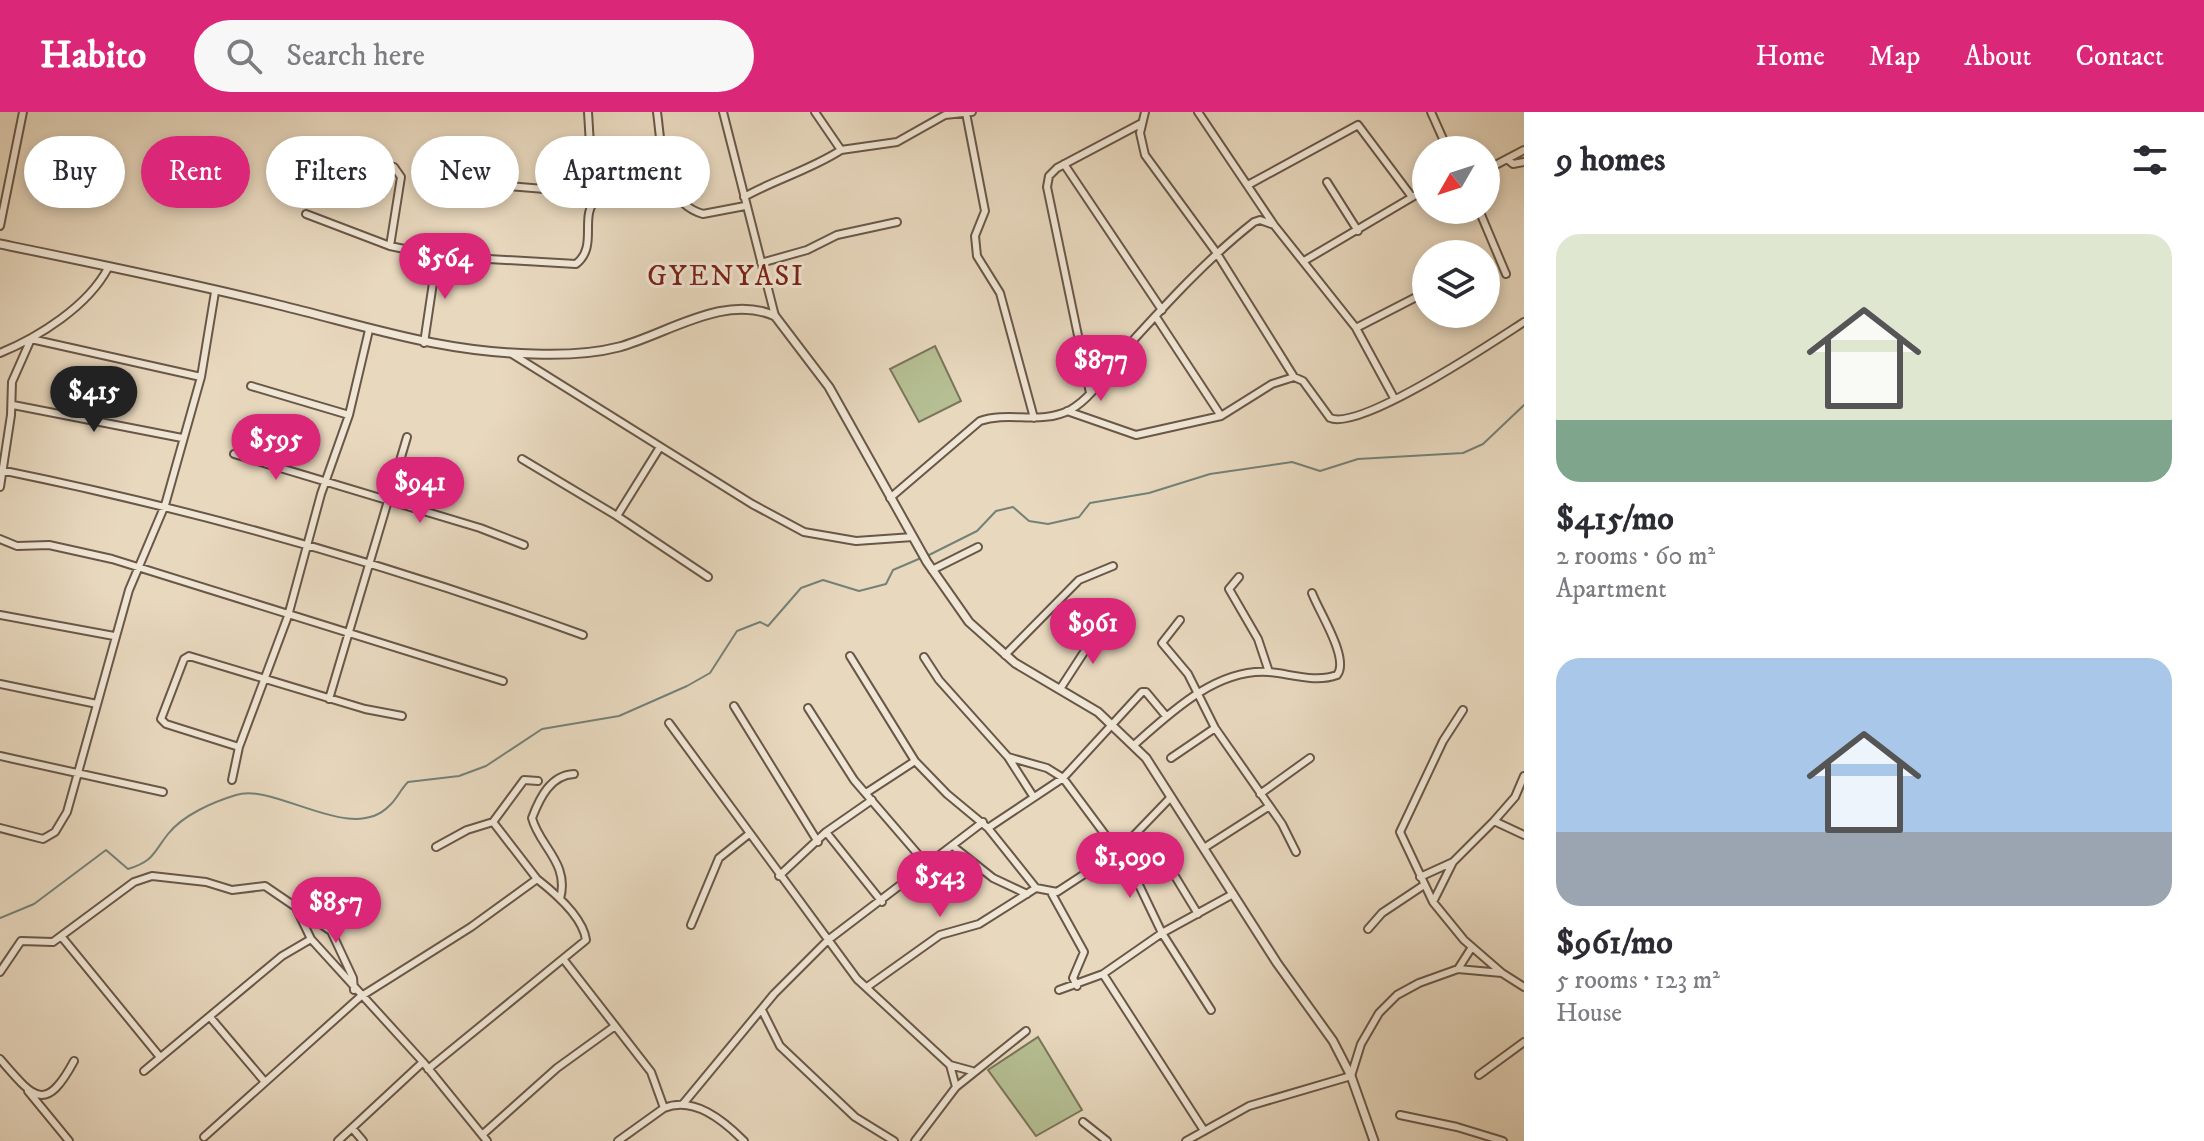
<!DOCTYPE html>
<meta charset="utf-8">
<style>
body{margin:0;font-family:"IM FELL DW Pica",serif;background:#f7f7f7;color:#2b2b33;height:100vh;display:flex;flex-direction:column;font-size:30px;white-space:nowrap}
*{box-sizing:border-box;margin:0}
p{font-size:26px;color:#7c7c81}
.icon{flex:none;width:44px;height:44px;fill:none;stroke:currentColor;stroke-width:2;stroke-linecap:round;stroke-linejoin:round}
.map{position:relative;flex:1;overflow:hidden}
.details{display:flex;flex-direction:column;background:#fff;width:680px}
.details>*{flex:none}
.banner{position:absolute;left:24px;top:24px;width:760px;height:72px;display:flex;gap:16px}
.needle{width:52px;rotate:231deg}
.controls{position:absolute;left:1412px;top:24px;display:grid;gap:16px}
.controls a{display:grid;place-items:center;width:88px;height:88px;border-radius:50%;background:#fff;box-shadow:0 4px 12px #0003;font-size:40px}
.price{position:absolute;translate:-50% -68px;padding:0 18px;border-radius:28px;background:#db2777;color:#fff;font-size:26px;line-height:52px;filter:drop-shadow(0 2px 4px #0008)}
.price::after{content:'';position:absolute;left:50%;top:48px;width:24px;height:18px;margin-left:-12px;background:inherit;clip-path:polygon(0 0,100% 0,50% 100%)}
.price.active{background:#222;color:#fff}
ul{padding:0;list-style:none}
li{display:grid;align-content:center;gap:16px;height:424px;padding:0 32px}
li span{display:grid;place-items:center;height:248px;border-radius:24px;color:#555}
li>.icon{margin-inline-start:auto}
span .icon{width:144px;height:144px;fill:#fffc;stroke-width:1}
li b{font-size:34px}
h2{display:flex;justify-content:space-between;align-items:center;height:96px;padding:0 32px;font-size:34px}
.tag{padding:0 28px;border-radius:36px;background:#fff;box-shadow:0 4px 12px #0003;font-size:28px;line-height:72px}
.tag.active{background:#db2777;color:#fff}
header{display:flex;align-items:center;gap:48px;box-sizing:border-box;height:112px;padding:0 40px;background:#db2777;color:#fff}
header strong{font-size:38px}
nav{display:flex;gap:44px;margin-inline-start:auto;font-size:28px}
.search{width:560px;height:72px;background:#f7f7f7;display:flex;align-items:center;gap:20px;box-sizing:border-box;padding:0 28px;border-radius:44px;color:#7c7c81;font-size:30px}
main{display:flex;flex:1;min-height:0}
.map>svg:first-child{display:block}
.grass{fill:#b5bf93;stroke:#7a765a;stroke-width:2}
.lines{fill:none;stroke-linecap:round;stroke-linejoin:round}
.stream{stroke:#748177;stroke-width:2}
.minor-casing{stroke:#695748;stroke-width:10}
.tertiary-casing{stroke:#695748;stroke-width:11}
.minor{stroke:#f0e6d5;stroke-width:6}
.tertiary{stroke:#f0e6d5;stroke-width:7}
.labels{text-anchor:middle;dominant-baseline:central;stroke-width:6;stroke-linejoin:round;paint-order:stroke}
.quarter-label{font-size:28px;letter-spacing:2px;fill:#7a1f14;stroke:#f0e6d5}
</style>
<header>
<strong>Habito</strong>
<div class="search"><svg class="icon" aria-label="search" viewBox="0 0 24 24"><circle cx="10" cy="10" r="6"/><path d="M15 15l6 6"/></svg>Search here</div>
<nav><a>Home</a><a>Map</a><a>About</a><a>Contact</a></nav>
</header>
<main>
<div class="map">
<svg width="1524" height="1029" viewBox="0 0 1524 1029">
<rect width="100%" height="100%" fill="#e8d8be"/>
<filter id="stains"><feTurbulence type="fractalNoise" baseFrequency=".0025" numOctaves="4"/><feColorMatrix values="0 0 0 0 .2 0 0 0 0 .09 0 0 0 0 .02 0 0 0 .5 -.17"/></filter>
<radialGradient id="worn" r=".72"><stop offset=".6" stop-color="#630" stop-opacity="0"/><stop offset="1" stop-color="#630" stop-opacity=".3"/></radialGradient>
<path class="grass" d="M935 234 961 289 919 310 890 257Z
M1038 925 1082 998 1036 1024 988 958Z"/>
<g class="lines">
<path class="stream" d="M927 444 977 419 996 399 1013 395 1029 409 1048 412 1079 405 1090 391 1149 381 1210 362 1292 350 1320 359 1358 347 1463 341 1483 332 1524 293
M0 806 34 792 106 738 128 757C154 749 153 741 168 722 183 703 213 690 236 683 275 670 351 733 389 694 397 687 400 678 408 670L459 664 486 654 542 617 619 604 687 574 710 561 737 519 760 510 768 514 801 476 823 468 859 479 886 472 893 458 921 446"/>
<defs>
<path id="minor" d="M588 0 593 82
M657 0C662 36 661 90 703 102L745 94
M723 0 775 204
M815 0 841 38 897 30 945 3 972 0
M1145 0 1140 21 1145 43 1216 140 1294 265
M1198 0 1274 113 1356 216 1394 286
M1431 0 1448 38
M966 1 985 99 975 124 977 144 1000 181 1034 306
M318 36 394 55 401 65 390 134 437 144 576 152C599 134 578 104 597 86L674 81
M1507 47 1513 52 1524 50
M1064 52 1162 198
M1486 58 1524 38
M461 70 593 81
M1327 70 1358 119
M1248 73 1358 13 1412 85
M744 85C776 67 810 58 841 38
M1479 98 1506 162
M306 102 390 134
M0 114 23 0
M1304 149 1426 77
M761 151 807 138 837 123 897 110
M1156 205 1221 304
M1356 216 1426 180
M424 231 437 144
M0 241C39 225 88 194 108 156
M512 242 752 392 804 420 856 429 913 425
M251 274 349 303
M1090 281 1047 75 1049 64 1057 56 1142 11
M13 293 182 326
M1067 299 1136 323 1221 304 1272 272 1294 265 1303 269 1330 306C1361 319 1493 230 1524 210
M660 335 617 404 708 465
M234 342 480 416 524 433
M522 347 617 404
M0 358C197 398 394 454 583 523
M0 375 11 303 12 270 31 227 201 265
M890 386 980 309C1009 299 1041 313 1070 298 1095 284 1109 255 1127 235 1167 191 1207 147 1254 110L1260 108 1274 113
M0 427 17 434 49 433 112 447 503 569
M932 458 978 435
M1239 465 1229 477 1258 527 1269 560
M0 503 114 524
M1180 508 1162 531 1188 562 1215 616 1282 712 1296 740
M1005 543 1079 468 1113 454
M850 544 915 649 947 682 988 716 1036 776 1057 780 1118 740 1171 685
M924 545 939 568 1008 645 1047 656 1063 666 1118 740
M0 572 97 592
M1060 577 1101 514
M329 587 407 325
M734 594 818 730
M808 596 854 668 928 754
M669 611 857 867 950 953 972 959
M1134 633C1171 600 1217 556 1269 560 1291 562 1316 571 1337 563 1350 547 1319 500 1312 481
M239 635 166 612 161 607 184 547 189 544 365 597 402 604
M0 644 163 680
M1008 645 1033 684
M1171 646 1215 616
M232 668 239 635 288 504 321 382 349 303 369 218
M866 681 915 649
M1260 682 1310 646
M1494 709 1515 685 1524 664
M493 710 524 668 538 669
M0 716 43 727 55 720 67 700 129 478 165 393 201 265 215 180
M988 716 1063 666 1142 580H1146L1166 604
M826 720 882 790
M1156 733 1198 802
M436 735 467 718 493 710 537 767
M954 735 993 766 1027 782
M1204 736 1268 695
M1113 745 1139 773 1162 821 1211 898
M779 764 826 720 872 688
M1420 765 1453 750
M1052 782 1084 840 1073 866 1077 874
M560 787C570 751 539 734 532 706 540 685 551 663 574 662
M1433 790 1400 720 1443 629 1463 598
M297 798 311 827 423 950 487 1029
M691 813 719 746 749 722
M1368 817 1382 801 1424 773
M61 824 160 945
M564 848 651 960 664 996C694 984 723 1008 744 1029
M1458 857 1472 835
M0 860 21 829 53 830 134 770 152 764 206 770 232 778 265 774 331 819
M1502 861 1464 828 1433 790 1453 750 1494 709 1524 723
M1103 862 1203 1017
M867 875 940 823 979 812 1036 776
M354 878 353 866 331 819 363 791
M1059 878 1103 862 1162 821 1233 782
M762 898 780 934 855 1005 894 1029
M210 905 265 970
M0 947C33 985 45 1003 74 949
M950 953 956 975
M144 959 282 844 311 827
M1479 963 1524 930
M28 979 69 1029
M683 992 774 882 828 828 983 710
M1400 1003 1457 1015 1503 1029
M1083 1010 1107 1029
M352 1016 363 1029
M482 1023 557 956 615 914
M204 1025 360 885 471 815 537 767C555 781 583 805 586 828L428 957
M338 1029 423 950
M618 1029 664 996
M915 1029 956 975 1026 919
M1186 1029 1249 994 1351 964 1361 932 1379 901 1397 883 1419 871 1458 857 1502 861 1524 875"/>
<path id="tertiary" d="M0 132C93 151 187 170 279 193 369 215 440 240 534 242 562 243 592 242 619 235 667 222 725 181 775 204L829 275 927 450 969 510 1015 551 1098 600 1146 646 1277 851 1333 929 1351 964 1374 1029"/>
</defs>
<use href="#minor" class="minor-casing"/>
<use href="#tertiary" class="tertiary-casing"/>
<use href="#minor" class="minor"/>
<use href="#tertiary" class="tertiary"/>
</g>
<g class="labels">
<g class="quarter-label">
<text x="726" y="164">GYENYASI</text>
</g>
</g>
<rect width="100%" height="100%" filter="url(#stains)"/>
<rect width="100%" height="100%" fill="url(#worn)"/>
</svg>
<div class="controls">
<a><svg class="needle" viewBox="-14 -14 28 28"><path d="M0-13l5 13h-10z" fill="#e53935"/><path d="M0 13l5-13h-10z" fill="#7c7c81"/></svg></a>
<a><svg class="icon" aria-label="layers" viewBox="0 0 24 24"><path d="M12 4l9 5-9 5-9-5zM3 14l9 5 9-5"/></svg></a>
</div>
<b class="price" style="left:445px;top:189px">$564</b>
<b class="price" style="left:1101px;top:291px">$877</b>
<b class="price active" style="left:94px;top:322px">$415</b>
<b class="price" style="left:276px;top:370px">$595</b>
<b class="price" style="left:420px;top:413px">$941</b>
<b class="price" style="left:1093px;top:554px">$961</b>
<b class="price" style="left:1130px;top:788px">$1,090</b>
<b class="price" style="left:940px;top:807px">$543</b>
<b class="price" style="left:336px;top:833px">$857</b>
<div class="banner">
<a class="tag">Buy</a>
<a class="tag active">Rent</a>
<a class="tag">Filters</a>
<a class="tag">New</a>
<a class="tag">Apartment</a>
</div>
</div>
<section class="details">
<h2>9 homes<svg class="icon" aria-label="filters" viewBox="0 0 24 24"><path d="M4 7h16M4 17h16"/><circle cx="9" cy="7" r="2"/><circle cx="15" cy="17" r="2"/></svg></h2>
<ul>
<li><span style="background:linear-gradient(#dfe7d0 75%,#7fa58c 0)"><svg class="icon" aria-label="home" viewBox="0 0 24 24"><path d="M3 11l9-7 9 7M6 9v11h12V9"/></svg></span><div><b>$415/mo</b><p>2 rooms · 60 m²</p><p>Apartment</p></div></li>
<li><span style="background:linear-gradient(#a9c7e8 70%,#9aa5b1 0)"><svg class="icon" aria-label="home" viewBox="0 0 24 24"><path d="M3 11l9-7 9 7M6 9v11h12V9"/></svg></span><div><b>$961/mo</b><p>5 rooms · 123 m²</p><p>House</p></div></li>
</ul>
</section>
</main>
